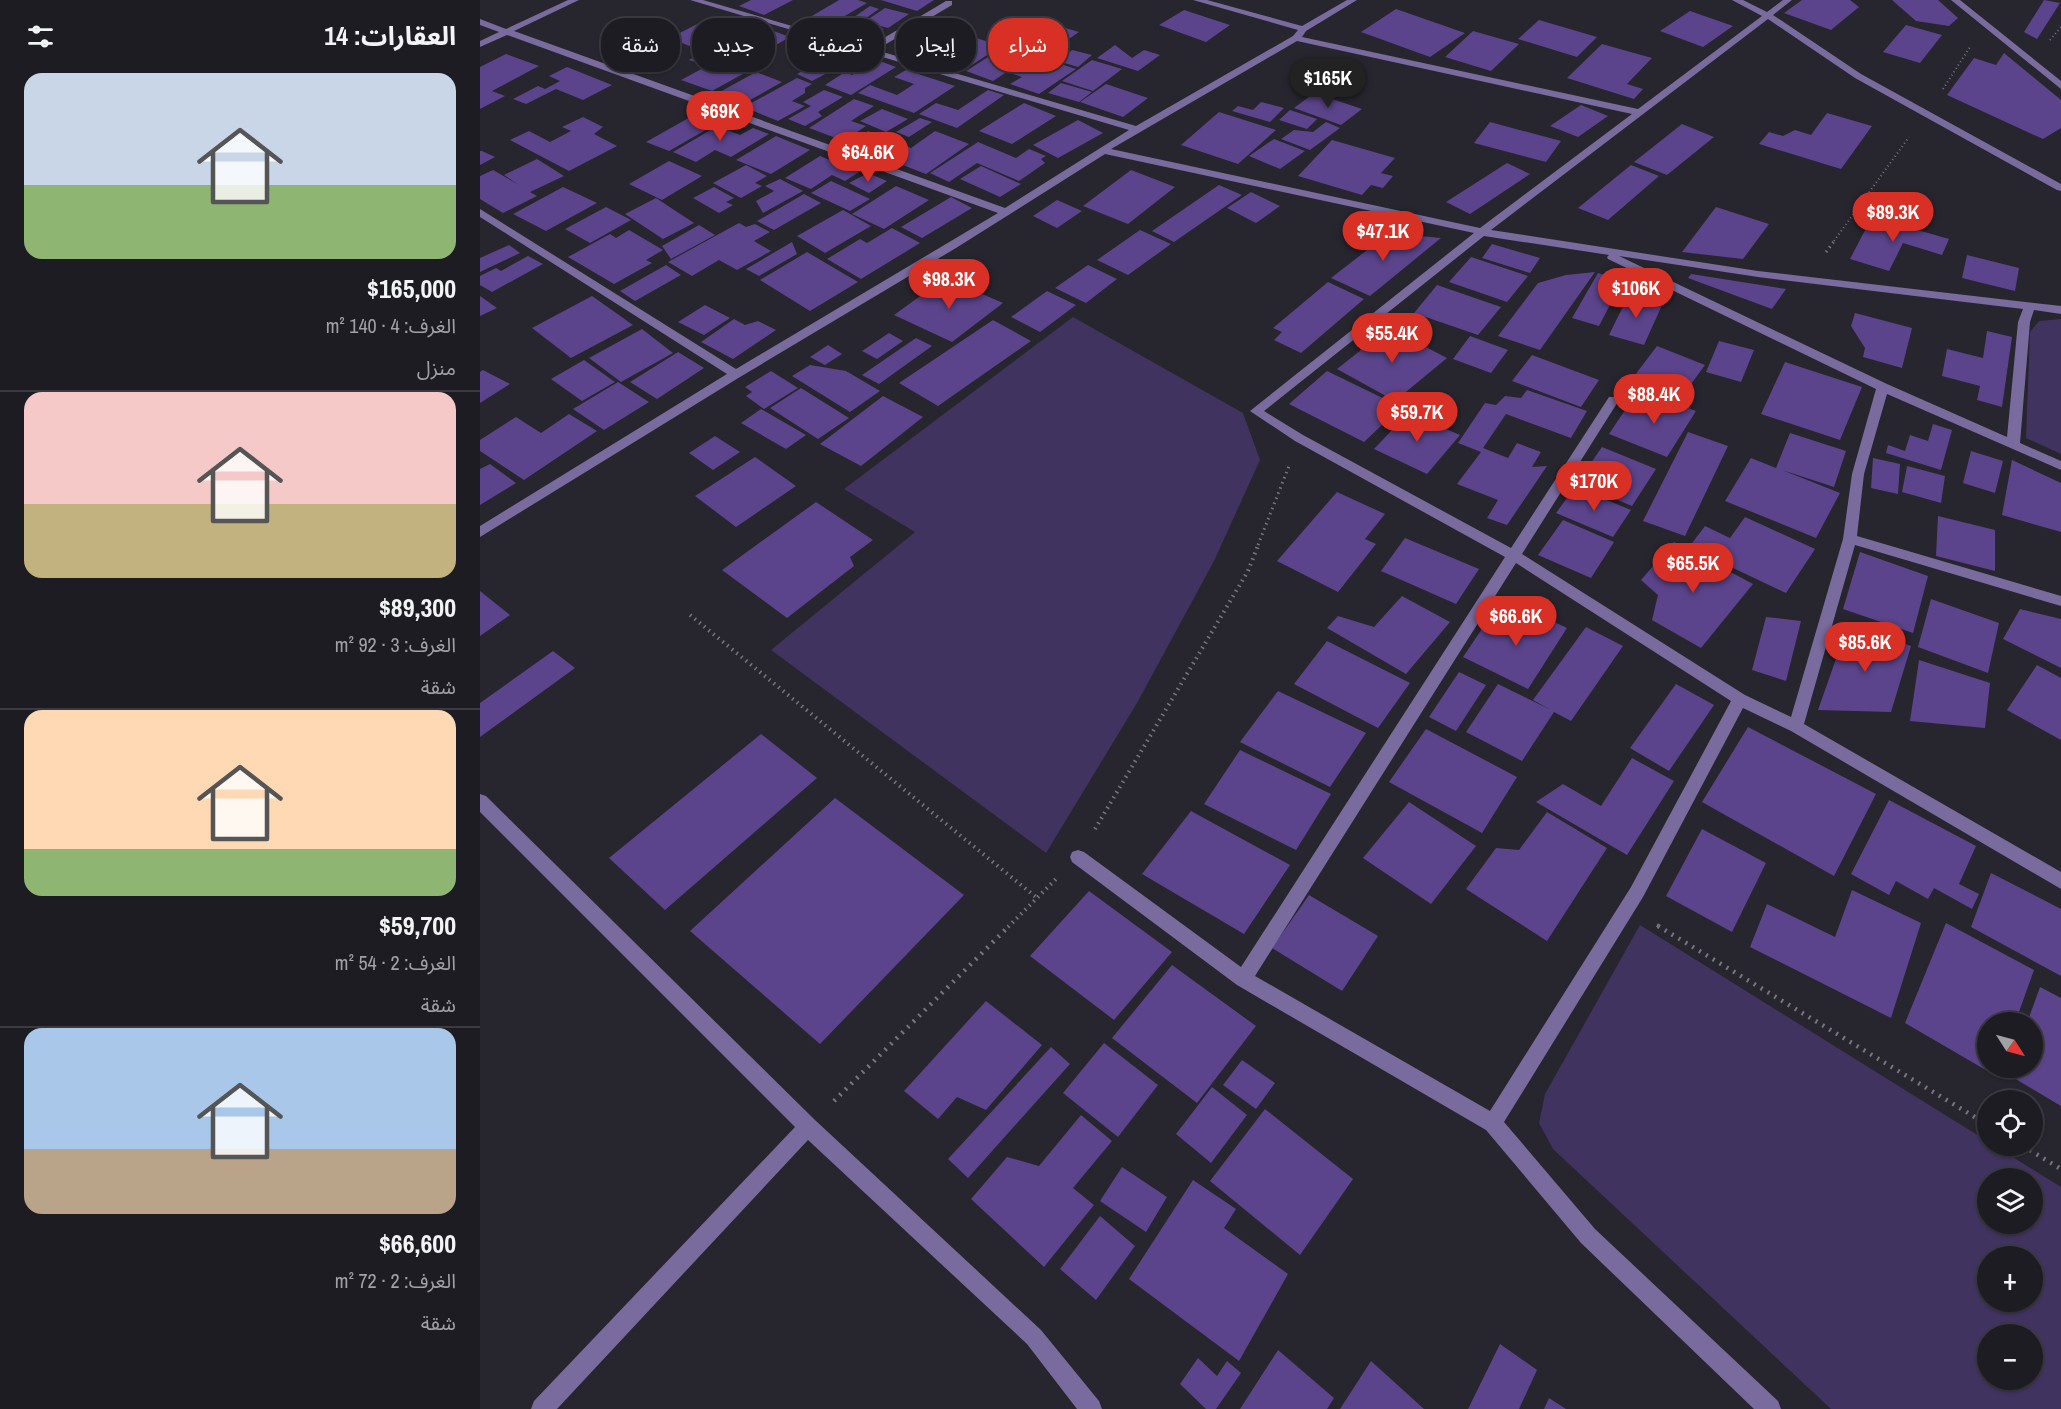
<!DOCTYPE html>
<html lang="ar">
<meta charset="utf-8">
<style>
body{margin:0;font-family:"Archivo Narrow","Noto Sans Arabic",sans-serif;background:#25252a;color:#f1f3f6;direction:rtl;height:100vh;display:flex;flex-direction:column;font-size:22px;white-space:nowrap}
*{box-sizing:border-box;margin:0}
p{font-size:20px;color:#a0a1a5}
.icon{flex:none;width:33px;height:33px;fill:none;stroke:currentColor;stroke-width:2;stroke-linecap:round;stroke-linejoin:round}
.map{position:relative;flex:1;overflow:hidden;direction:ltr}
.sheet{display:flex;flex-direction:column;background:#1d1c22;width:480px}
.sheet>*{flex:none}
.top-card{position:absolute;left:18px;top:18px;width:570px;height:54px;direction:rtl;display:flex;gap:12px}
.needle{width:39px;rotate:126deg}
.controls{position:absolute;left:1497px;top:1012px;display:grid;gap:12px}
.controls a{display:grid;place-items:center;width:66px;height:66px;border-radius:50%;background:#1d1c22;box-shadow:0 2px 4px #0004,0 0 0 2px #3b3a40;font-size:30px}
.price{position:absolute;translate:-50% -51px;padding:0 14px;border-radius:21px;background:#d93025;color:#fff;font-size:20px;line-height:39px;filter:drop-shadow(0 2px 3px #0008)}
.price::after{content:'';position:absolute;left:50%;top:36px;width:18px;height:14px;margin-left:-9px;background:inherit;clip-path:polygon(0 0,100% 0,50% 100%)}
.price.selected{background:#222;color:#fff}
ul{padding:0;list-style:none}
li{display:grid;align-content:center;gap:12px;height:318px;padding:0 24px}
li+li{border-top:2px solid #3b3a40}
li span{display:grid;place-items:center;height:186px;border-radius:18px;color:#555}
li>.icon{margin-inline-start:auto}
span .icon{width:108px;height:108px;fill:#fffc;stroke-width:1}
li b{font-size:26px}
h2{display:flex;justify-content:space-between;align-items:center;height:72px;padding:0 24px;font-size:26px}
.tag{padding:0 21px;border-radius:24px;background:#1d1c22;box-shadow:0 2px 4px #0004,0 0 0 2px #3b3a40;font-size:21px;line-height:54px}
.tag.selected{background:#d93025;color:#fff}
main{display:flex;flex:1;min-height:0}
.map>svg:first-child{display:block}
.green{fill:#40335f;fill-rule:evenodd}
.building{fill:#5b448b}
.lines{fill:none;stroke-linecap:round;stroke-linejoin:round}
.path-far3{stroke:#77757d;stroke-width:2;stroke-dasharray:1 3;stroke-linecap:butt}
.path-far2{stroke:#77757d;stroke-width:3;stroke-dasharray:1.5 4;stroke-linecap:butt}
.path-far1{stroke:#77757d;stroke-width:4;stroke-dasharray:1.5 4.5;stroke-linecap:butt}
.path{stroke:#77757d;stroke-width:4.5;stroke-dasharray:2 6;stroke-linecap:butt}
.minor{fill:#796b9d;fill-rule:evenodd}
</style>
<main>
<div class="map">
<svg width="1581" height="1409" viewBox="0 0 1581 1409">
<rect width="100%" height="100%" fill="#27252e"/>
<path class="green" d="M593 317 763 413 780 460 734 561 657 703 566 853 291 650 435 532 364 489Z
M1581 319V454L1546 438 1550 332 1559 321Z
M1160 925 1507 1141 1508 1146H1515L1581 1187V1409H1351L1073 1149 1059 1123 1065 1094ZM1508 1179H1552V1224H1508ZM1508 1257H1552V1302H1508ZM1508 1335H1552V1380H1508Z"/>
<path class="building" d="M271 0H313L284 15 259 6Z
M359 0H378L387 3 341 30 320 23Z
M401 0H454L437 11Z
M1322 0H1370L1379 7 1351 30 1304 13Z
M1412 0H1458L1478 18 1469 26 1436 21Z
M1564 0 1580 3 1557 39 1544 32Z
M390 6 399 9 379 23 404 29 389 40 354 31Z
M405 8 429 14 408 28 384 22Z
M916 9 985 33 950 57 881 32Z
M704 10 750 25 726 42 679 25Z
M1210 11 1253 26 1223 47 1180 31Z
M255 18 270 24 219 50 190 38 225 20 239 26Z
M1059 20 1117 37 1097 57 1038 39Z
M565 22 599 32 564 56 530 46Z
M276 25 310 37 262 64 227 51Z
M1426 25 1462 35 1440 63 1403 52Z
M993 31 1039 44 1011 71 965 57Z
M487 35 521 46 481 72 448 60Z
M318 37 355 50 342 57 305 45Z
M1122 44 1172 58 1147 84 1163 89 1154 99 1087 78Z
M635 45 652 58 664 50 680 55 658 71 617 58Z
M524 47 551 56 513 81 486 71Z
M153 50 202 51 167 68 140 56Z
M592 50 612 55 598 67 578 61Z
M223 52 270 70 232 91 201 80 227 66 209 60Z
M1524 53 1581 100V128L1563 139 1467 95 1494 58 1516 65Z
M26 54 59 66 12 91 25 96 0 109V67Z
M559 57 596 69 559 94 530 84 542 77 533 74Z
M397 60 416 67 371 95 345 85 365 72 372 75Z
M612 60 642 69 613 91 582 81Z
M337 63 353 70 332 81 317 74Z
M87 67 132 85 103 100 76 89 46 104 33 99 58 86 65 89 80 81 69 76Z
M426 70 475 86 434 113 378 93 390 85 417 95 434 84 414 77Z
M276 72 302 82 263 104 238 93Z
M317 78 332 84 325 88V93L312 101 325 106 298 121 264 107Z
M581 83 612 92 599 102 568 93Z
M626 84 668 98 643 117 600 102Z
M344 90 363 97 338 112 342 116 325 126 308 119 331 106 323 102Z
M508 90 524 95 477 128 439 114 456 103 478 110Z
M834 93 882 109 861 125 814 108Z
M374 99 394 106 371 121 386 126 364 141 329 128Z
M781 102 804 108 790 122 752 111 758 106 773 110Z
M544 103 576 116 532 144 499 131Z
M1101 105 1128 116 1098 137 1070 126Z
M402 109 428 119 406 132 380 121Z
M810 110 837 119 827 129 799 120Z
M221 111 243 120 189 151 166 142Z
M739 112 796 130 758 164 701 145Z
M1347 113 1392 126 1361 169 1279 144 1289 132 1303 136 1315 130 1331 135Z
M103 117 123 127 114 134 137 146 89 171 30 140 49 131 70 142 91 131 82 127Z
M251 118 261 122 247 130 260 135 273 128 289 134 251 157 235 150 216 162 193 152Z
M440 118 452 122 429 137 416 132Z
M598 120 623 133 578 158 553 145Z
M846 122 860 128 830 150 801 139 814 130 833 132Z
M1010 122 1081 141 1066 162 994 143Z
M1202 124 1234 137 1187 175 1154 162Z
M388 131 431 148 455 131 489 144 446 174 368 144Z
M296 136 330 150 291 174 256 160Z
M794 139 825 151 800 169 769 156Z
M852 140 915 158 901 173 913 176 903 188 891 185 882 195 818 176Z
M498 142 536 158 549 149 566 156 561 159 565 163 539 181 497 163 469 182 450 173Z
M0 151H2L15 157 0 165Z
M340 156 379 172 365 181 352 175 331 189 305 178Z
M57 159 84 176 50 192 57 196 23 213 0 199V176L13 170 39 185 24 175Z
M189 161 222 176 182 200 149 184Z
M1027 163 1050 174 990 214 966 202Z
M266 165 287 176 275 183 282 186 261 198 233 183Z
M1151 165 1179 176 1128 220 1098 208Z
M501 166 541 184 520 197 480 179Z
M651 170 695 187 648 224 603 206Z
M388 173 407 181 389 193 369 183Z
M300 179 323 191 283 213 276 201 294 191 285 186Z
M351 181 390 199 370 211 331 193Z
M739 185 762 195 694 242 672 231Z
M416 186 449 200 404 229 372 214Z
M83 187 117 203 66 231 33 214Z
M234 187 254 198 246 202 253 205 239 213 213 198Z
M771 192 800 206 776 223 747 208Z
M324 194 341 203 294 230 277 221Z
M471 197 492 208 442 238 421 227Z
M176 198 214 223 183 239 145 214Z
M577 200 602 211 577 228 553 216Z
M126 207 151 220 110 243 85 229Z
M1236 207 1289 224 1263 259 1202 252Z
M363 210 391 226 345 253 317 236Z
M1392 217 1469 239 1462 255 1423 243 1409 271 1370 259Z
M259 223 266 227 275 224 290 232 274 241 291 251 257 270 239 260 212 276 188 262Z
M219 225 235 235 191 259 182 246Z
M412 228 440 243 381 279 347 259 380 239 387 243Z
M149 230 183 250 166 260 172 263 134 284 88 257 130 234 136 238Z
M660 230 691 244 648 275 617 260Z
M909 233 961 238 890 296 851 278Z
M312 242 317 254 279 276 266 269Z
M1012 244 1060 258 1050 273 1002 258Z
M29 245 40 253 0 272V258Z
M327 252 378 282 330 311 280 280Z
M1487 255 1539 268 1535 291 1482 278Z
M48 256 63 264 12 292 0 285V276L16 268 21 271Z
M991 257 1048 276 1027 302 969 282Z
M186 265 201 275 155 301 140 291Z
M608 265 637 279 606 303 575 288Z
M1115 272 1060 350 1018 336 1058 283 1086 275Z
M1118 273 1143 280 1119 326 1092 318Z
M1211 274 1306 289 1292 309 1208 278Z
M465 278 523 303 472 342 414 315Z
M848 282 884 299 821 353 794 340 802 332 793 328Z
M957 285 1021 307 998 335 934 313Z
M567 291 596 305 560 332 531 317Z
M1149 294 1183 303 1164 345 1129 335Z
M0 296 17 308 0 316Z
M112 296 153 325 91 358 52 328Z
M225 305 250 318 224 335 198 322Z
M1375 313 1432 328 1422 368 1383 357 1385 348 1371 326Z
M254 319 265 325 278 321 296 330 253 359 221 342Z
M513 320 551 341 458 406 419 383Z
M909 328 967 358 915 401 857 369Z
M162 329 193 353 141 382 109 358Z
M1507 331 1532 337 1522 407 1497 400 1500 386 1462 376 1467 349 1503 358Z
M409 333 423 341 397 359 382 351Z
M990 336 1028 350 1011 373 973 359Z
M436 338 452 346 399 384 382 375Z
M1239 341 1274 350 1261 382 1226 372Z
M348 345 362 354 345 365 330 357Z
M1177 346 1225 365 1198 402 1149 383Z
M198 352 224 368 177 399 150 382Z
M1052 355 1119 380 1101 407 1032 381Z
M104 360 135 382 102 401 71 379Z
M1305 362 1382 387 1360 440 1281 414Z
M330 365 366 371 400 391 370 412 312 376Z
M3 370 30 384 0 403V372Z
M291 371 318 388 284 409 266 396 272 392 265 387Z
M847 371 921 407 884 442 809 404Z
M138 382 169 402 124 430 93 409Z
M321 388 369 418 338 439 290 408Z
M1047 390 1107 411 1091 438 1026 414 1003 448 1028 458 1037 443 1061 452 1052 467 1067 466 1027 525 1007 518 1018 500 977 484 1001 452 978 443 1005 403 1016 405 1025 396 1041 398Z
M1172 394 1216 411 1187 457 1129 434 1147 407 1160 412Z
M403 396 443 417 381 466 340 444Z
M281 409 326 435 306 449 261 423Z
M928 413 980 435 947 474 894 449Z
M89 414 117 431 44 480 0 451V440L36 417 61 433Z
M1453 424 1472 430 1461 470 1406 453 1408 445 1425 451 1430 435 1448 441Z
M1208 432 1248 446 1205 536 1163 521Z
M1310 433 1366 451 1354 487 1302 470 1360 493 1336 538 1245 501 1271 458 1296 468Z
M235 436 260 452 233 470 209 453Z
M1122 447 1176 469 1152 506 1097 483Z
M1491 451 1523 461 1515 493 1483 483Z
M275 457 316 486 256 527 215 496Z
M1393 458 1420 464 1418 494 1391 488Z
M1532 460 1581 483V532L1522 515Z
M10 464 36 483 0 505V469Z
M1427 466 1465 476 1461 503 1422 492Z
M1095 487 1151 510 1133 537 1076 513Z
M857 492 905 514 885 539 896 544 858 592 797 561Z
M336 502 393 540 370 557 374 566 307 618 242 570Z
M1458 516 1515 530V571L1456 556Z
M1265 517 1335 549 1306 593 1209 547 1225 526 1250 538Z
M1083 520 1134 542 1111 578 1058 555Z
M925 538 999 569 976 604 901 571Z
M1194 542 1273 584 1221 648 1172 620 1178 595 1161 580Z
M1380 552 1448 576 1433 633 1363 609Z
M0 591 30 615 0 636Z
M922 596 970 622 926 674 847 628 858 616 894 627Z
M1451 599 1519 623 1508 673 1438 647Z
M1047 609 1087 628 1048 689 983 657 1010 617 1034 628Z
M1540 609 1581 619V668L1523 639Z
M1286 617 1321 621 1306 681 1272 670Z
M1369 622 1431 646 1411 712 1338 710Z
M1106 627 1143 646 1091 721 1074 712 1042 761 986 732 1018 684 1071 710 1053 700Z
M847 641 930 683 898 728 814 684Z
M73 651 95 668 0 737V703Z
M1439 660 1510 683 1505 728 1430 721Z
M1557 665 1581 678V740L1527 710Z
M979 672 1006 685 976 731 949 717Z
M1196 684 1234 705 1189 771 1150 748Z
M798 691 886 733 850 787 760 742Z
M1268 727 1396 794 1354 876 1222 802Z
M946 729 1037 777 1002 833 909 782Z
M281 734 337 778 185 910 129 858Z
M760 750 851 794 816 850 724 804Z
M1152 758 1194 781 1147 855 1056 802 1083 784 1121 806Z
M355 798 484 895 340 1044 210 931Z
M1409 800 1496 846 1479 884 1499 894 1492 909 1454 888 1448 899 1416 881 1409 895 1371 874Z
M929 802 996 846 951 904 883 858Z
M711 811 810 865 764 934 662 874Z
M1067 812 1127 848 1067 941 986 889 1016 848 1039 850Z
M1222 829 1286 863 1252 932 1186 896Z
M1511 873 1581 909V976L1491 927Z
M1372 890 1441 923 1411 1018 1270 947 1287 904 1355 937Z
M609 891 692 952 634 1020 550 956Z
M829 895 898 936 862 991 792 948Z
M1466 923 1554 970 1535 1023H1508V1068H1519L1516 1076 1425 1023Z
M692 965 776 1026 717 1103 632 1038Z
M1560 987 1581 998V1106L1529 1075 1531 1068H1552V1023H1547Z
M506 1001 562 1045 506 1110 477 1097 458 1119 424 1091Z
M624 1043 678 1085 638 1137 583 1093Z
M571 1047 590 1064 488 1178 468 1159Z
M762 1060 795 1083 776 1109 743 1085Z
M732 1087 767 1115 731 1163 696 1134Z
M785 1109 873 1179 820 1255 730 1181Z
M601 1115 632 1141 593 1188 614 1205 564 1267 491 1199 527 1157 559 1166Z
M642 1167 687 1197 666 1232 620 1201Z
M713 1180 756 1209 744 1228 808 1274 759 1361 649 1279Z
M620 1216 655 1246 616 1300 580 1269Z
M1020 1344 1057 1370 1039 1409H988Z
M798 1350 854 1398 847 1409H760Z
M718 1358 737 1376 747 1361 761 1373 736 1409H726L700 1384Z
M891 1361 944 1409H860Z
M1069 1398 1086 1409H1064Z"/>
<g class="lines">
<path class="path-far3" d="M1570 40 1581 27
M1463 89 1490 47
M1354 241 1429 137"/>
<path class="path-far2" d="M1346 252 1355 240
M778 545 809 466"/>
<path class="path-far1" d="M210 615 557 898
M615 829 768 571 779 543
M1177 925 1181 927
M528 927 576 879"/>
<path class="path" d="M1178 926 1508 1125
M354 1101 529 926
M1543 1146 1581 1169"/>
<path class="minor" d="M88 0H99L34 31 525 208 649 130 210 0H223L387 48 466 1H472V5L396 50 656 126 813 36 818 30 713 0H727L822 26 867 0H877L826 31 822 37 1158 109 1282 16 1252 0H1263L1287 12 1303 0H1312L1293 15 1381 74 1581 184V191L1577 190 1375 78 1288 19 1011 230 1278 271 1581 306V314L1554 310 1550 322 1540 443 1581 461V470L1407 394 1384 474 1377 536 1581 596V606L1375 545 1324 724 1581 872V889L1311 731 1263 708 1163 897 1024 1122 1115 1229 1298 1401 1301 1409H1274L1101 1243 1006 1130 757 985 592 862 590 857 592 852 598 850 604 852 761 967 1025 557 815 441 770 411 994 233 625 154 476 248 260 377 0 537V526L247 374 0 217V209L256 369 518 213 27 35 0 47V41L19 32 0 25V19L26 29ZM817 41 1152 114 1000 228 631 149ZM1004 236 1129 255 1127 257 1128 259 1396 389 1372 474 1363 539 1311 717 1265 695 1042 554 1139 400 1137 397H1129L1031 548 823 435 784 411ZM1139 256 1278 277 1543 309 1538 322 1527 437 1407 384ZM1036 563 1251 701 1151 887 1010 1111 775 976Z
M1471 0H1480L1581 81V89Z
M0 794 6 796 335 1120 561 1330 619 1401 622 1409H597L547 1344 328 1140 77 1409H51L54 1401 315 1127 0 812Z"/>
</g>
</svg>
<div class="controls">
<a><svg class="needle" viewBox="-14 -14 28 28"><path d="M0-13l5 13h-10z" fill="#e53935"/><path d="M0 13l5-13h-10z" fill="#a0a1a5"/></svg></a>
<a><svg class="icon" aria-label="locate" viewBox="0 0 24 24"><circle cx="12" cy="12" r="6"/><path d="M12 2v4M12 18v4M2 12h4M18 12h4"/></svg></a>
<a><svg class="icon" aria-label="layers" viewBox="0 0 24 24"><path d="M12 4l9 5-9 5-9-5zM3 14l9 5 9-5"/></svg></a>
<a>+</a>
<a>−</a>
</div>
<b class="price selected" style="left:848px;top:109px">$165K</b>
<b class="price" style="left:240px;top:142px">$69K</b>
<b class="price" style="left:388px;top:183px">$64.6K</b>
<b class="price" style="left:1413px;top:243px">$89.3K</b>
<b class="price" style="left:903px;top:262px">$47.1K</b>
<b class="price" style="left:469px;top:310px">$98.3K</b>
<b class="price" style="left:1156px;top:319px">$106K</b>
<b class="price" style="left:912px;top:364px">$55.4K</b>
<b class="price" style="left:1174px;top:425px">$88.4K</b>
<b class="price" style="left:937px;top:443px">$59.7K</b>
<b class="price" style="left:1114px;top:512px">$170K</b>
<b class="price" style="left:1213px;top:594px">$65.5K</b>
<b class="price" style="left:1036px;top:647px">$66.6K</b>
<b class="price" style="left:1385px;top:673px">$85.6K</b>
<div class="top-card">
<a class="tag selected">شراء</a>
<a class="tag">إيجار</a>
<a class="tag">تصفية</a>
<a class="tag">جديد</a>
<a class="tag">شقة</a>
</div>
</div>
<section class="sheet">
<h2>العقارات: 14<svg class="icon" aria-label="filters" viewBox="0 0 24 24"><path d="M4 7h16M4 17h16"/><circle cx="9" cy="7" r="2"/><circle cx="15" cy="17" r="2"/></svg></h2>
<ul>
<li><span style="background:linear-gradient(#c9d6e8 60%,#8fb573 0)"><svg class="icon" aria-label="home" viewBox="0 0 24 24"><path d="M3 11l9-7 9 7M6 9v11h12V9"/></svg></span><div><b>$165,000</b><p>الغرف: 4 · 140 m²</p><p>منزل</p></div></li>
<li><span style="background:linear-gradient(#f6c9c9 60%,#c2b280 0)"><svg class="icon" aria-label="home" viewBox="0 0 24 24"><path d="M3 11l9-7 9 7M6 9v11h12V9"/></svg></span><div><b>$89,300</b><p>الغرف: 3 · 92 m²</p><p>شقة</p></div></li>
<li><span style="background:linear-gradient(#ffd9b3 75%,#8fb573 0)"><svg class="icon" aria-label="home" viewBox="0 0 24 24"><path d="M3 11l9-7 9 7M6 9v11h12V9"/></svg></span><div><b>$59,700</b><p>الغرف: 2 · 54 m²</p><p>شقة</p></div></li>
<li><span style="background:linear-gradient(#a9c7e8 65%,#b9a48a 0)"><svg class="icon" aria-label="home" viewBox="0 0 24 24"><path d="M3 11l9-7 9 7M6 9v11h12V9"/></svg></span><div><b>$66,600</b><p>الغرف: 2 · 72 m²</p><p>شقة</p></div></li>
</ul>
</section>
</main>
